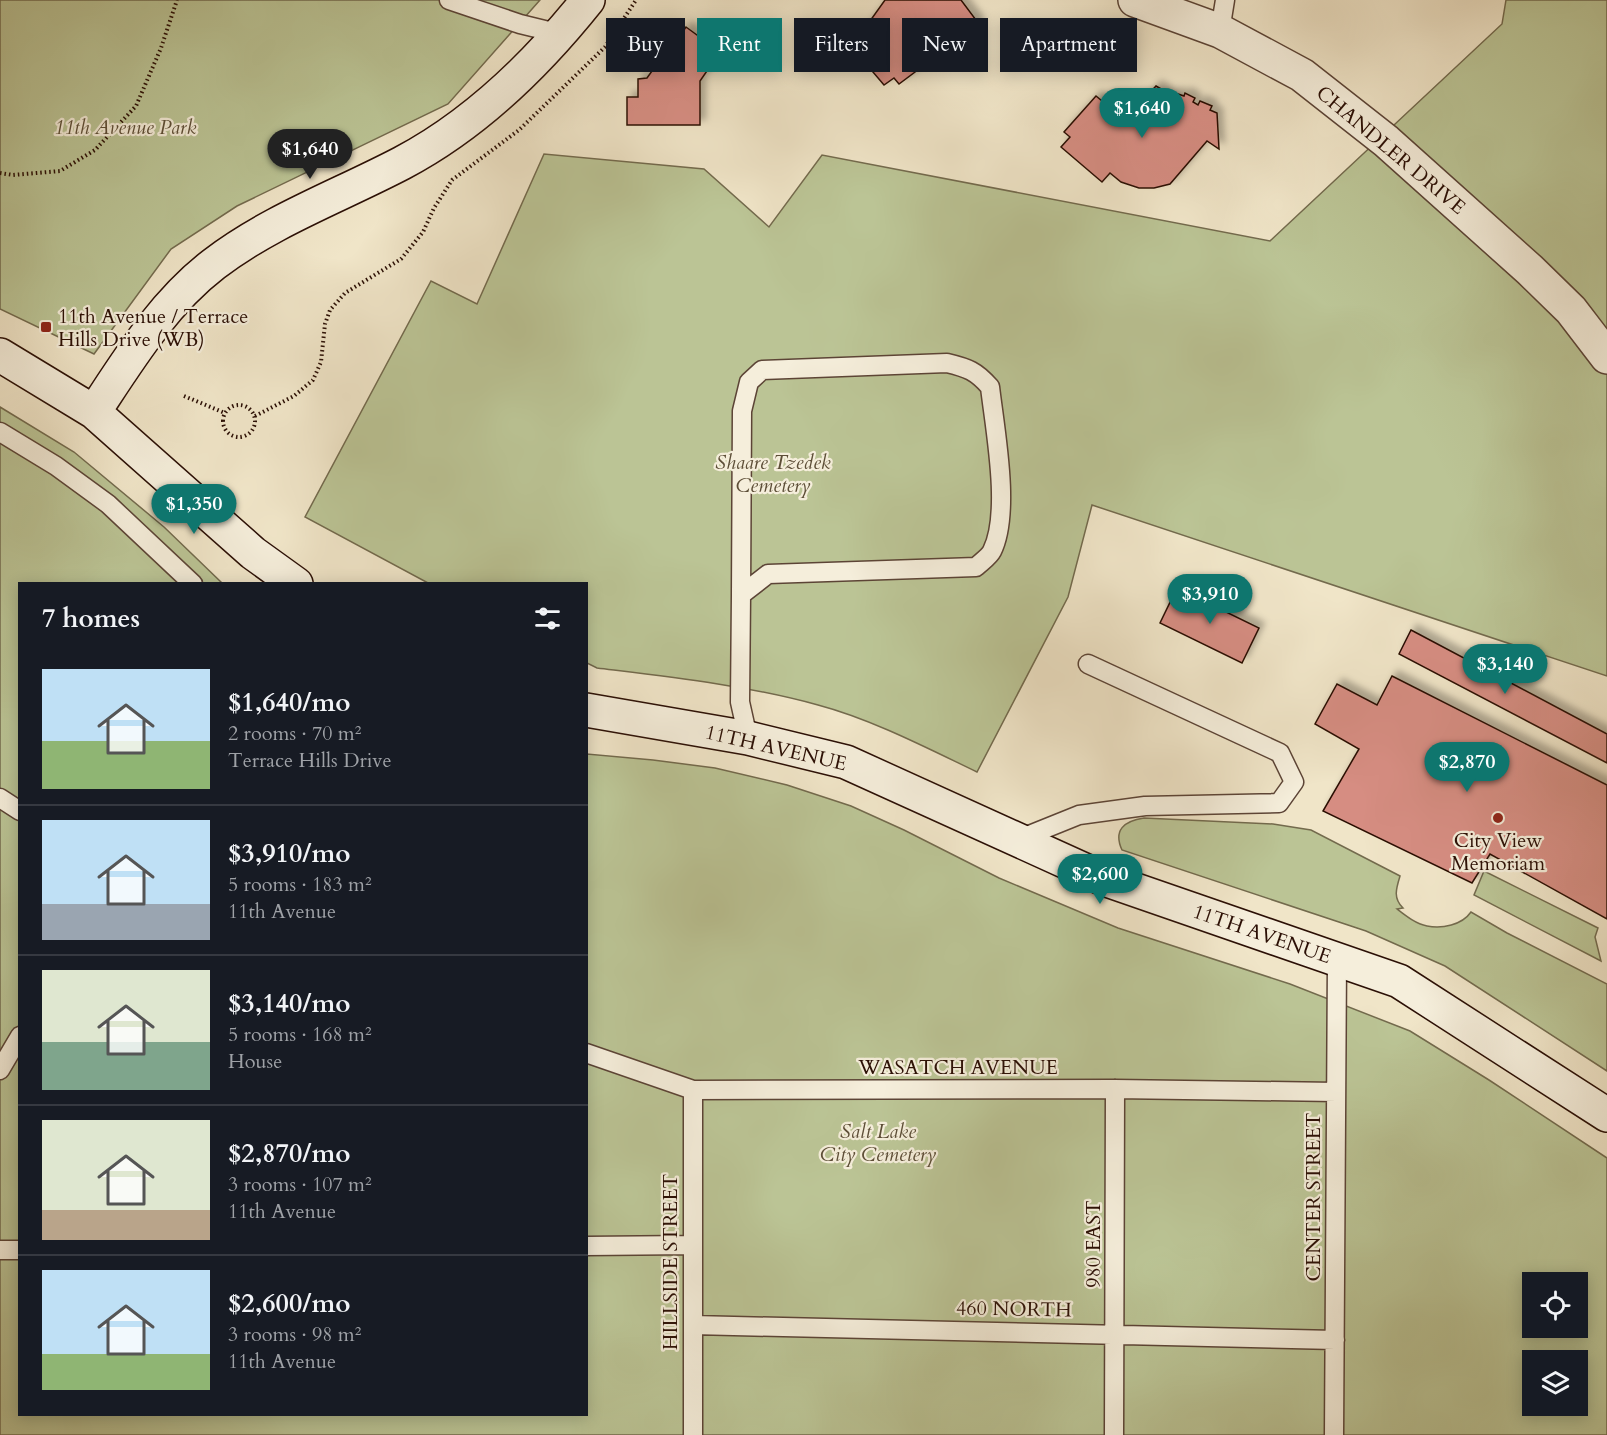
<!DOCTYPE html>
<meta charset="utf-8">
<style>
body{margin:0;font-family:Cardo,serif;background:#20242c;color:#f1f3f6;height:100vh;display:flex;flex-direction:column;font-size:22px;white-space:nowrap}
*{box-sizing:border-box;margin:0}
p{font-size:20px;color:#9ea1a6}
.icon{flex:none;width:33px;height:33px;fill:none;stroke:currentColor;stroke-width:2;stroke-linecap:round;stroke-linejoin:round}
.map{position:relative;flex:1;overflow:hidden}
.side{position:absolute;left:18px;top:582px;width:570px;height:834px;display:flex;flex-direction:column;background:#171b24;border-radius:0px;box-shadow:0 3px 15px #0003}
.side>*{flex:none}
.banner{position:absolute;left:606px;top:18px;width:570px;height:54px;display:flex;gap:12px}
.tools{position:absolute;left:1522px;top:1272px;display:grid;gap:12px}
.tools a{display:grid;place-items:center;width:66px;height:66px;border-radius:0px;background:#171b24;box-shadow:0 3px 15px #0003;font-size:30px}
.price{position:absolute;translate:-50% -51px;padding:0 14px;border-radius:21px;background:#0f766e;color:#fff;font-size:20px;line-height:39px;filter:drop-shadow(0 2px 3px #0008)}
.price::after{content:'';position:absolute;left:50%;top:36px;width:18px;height:14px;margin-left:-9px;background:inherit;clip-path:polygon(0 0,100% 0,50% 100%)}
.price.active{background:#222;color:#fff}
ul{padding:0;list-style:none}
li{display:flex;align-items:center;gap:18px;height:150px;padding:0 24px}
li+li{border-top:2px solid #363941}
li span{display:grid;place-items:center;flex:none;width:168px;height:120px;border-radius:0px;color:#555}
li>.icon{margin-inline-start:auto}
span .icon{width:72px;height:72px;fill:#fffc;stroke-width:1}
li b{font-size:26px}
h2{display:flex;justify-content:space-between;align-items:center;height:72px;padding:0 24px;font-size:26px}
.pill{padding:0 21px;border-radius:0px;background:#171b24;box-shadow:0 3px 15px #0003;font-size:21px;line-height:54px}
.pill.active{background:#0f766e;color:#fff}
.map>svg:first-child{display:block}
.green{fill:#bbc495;stroke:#736a4d;stroke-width:1.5;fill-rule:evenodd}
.building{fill:#d68d82;stroke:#2b0f05;stroke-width:1.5;filter:url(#shadow)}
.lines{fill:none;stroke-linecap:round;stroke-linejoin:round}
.lane-casing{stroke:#5c4436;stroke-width:21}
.street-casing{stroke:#5c4436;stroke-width:36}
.secondary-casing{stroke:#2b0f05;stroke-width:36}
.path{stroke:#2b0f05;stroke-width:4;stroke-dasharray:1.5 3;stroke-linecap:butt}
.lane{stroke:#f5eedb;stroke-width:18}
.street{stroke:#f5eedb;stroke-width:33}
.secondary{stroke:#f5eedb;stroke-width:33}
.poi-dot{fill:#8f2418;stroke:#f5eedb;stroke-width:2}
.labels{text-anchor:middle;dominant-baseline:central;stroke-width:4.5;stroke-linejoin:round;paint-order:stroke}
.park-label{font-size:20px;font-style:italic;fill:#5d4e37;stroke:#f5eedb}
.street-label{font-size:20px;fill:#2b0f05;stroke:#f5eedb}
.poi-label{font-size:20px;fill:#2b0f05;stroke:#f5eedb;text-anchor:start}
</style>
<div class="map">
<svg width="1607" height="1435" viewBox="0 0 1607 1435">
<defs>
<filter id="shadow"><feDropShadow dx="5.5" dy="-5.5" stdDeviation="3" flood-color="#0004"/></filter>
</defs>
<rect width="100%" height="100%" fill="#f0e5c8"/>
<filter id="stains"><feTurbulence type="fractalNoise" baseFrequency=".00333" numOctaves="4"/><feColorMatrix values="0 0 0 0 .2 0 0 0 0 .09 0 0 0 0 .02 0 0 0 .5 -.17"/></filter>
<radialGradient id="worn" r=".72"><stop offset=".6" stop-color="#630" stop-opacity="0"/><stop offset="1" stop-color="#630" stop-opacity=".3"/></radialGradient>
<path class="green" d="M0 0H540L448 104 237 206 171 249 94 354 0 309Z
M1506 0H1607V676L1092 505 1068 597 977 772C927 748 871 719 818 705 745 685 671 677 597 668L587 663 586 584 428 583 305 517 431 281 477 304 544 154 704 169 769 227 822 155 1270 241 1502 24Z
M0 407 74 452 164 527 222 583 20 584V1414H586L587 754 653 760 715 768 787 785 851 806 904 830 999 878 1118 928 1290 984 1410 1031 1489 1080 1607 1158V1435H0ZM1533 1282H1578V1328H1533ZM1533 1360H1578V1406H1533Z
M1144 818 1273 824 1311 830 1400 876C1396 889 1393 898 1403 908L1397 909C1406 916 1416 924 1427 926 1442 929 1462 925 1471 912L1507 933 1607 984V1071L1445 966 1366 931 1122 850C1113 830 1124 821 1144 818Z
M1484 871 1598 928 1595 937 1601 961 1474 895Z"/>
<path class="building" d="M885 0H961L979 24 899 84 894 78 884 85 856 52 865 41 860 35Z
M686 27 720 52 700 81V125H627V97H638V79L647 78 652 71 646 64 661 46 669 52Z
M1156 86 1173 96 1175 93 1184 96 1185 93 1195 98 1193 102 1198 105 1200 101 1212 106 1210 110 1217 113 1219 149 1207 141 1170 184 1154 188H1139L1121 182 1110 173 1102 182 1061 147 1070 137 1064 132 1096 96 1125 120Z
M1177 588 1259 628 1242 663 1160 623Z
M1411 630 1607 734V763L1399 654Z
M1392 676 1607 785V919L1490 854 1472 883 1323 811 1359 749 1315 724 1337 684 1377 705Z"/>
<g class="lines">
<defs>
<path id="lane" d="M449 0 520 24 561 34
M1220 31 1225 0
M0 432 56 466 108 504 193 584
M741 595 742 411 749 382 762 370 947 363C968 368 976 371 990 387 995 430 1011 513 992 551 989 557 981 562 976 567L768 574 741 595 740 702 748 738
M0 798 20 811
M1017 840 1079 815 1145 806 1279 803 1294 782 1280 753 1088 664
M586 1053 693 1090 1115 1089 1336 1092
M0 1070 20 1036
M693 1090V1435
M586 1246 693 1245
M0 1250H20
M693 1325 1335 1340
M1114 1435 1115 1089
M1334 1435 1337 960"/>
<path id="street" d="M1135 0 1220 31 1302 75 1386 141 1530 270 1571 310 1607 357"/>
<path id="secondary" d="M0 355 94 412 253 553 296 584
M94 412C129 359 163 303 214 264 270 221 339 196 402 163 476 124 536 65 588 0
M586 710 748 738 846 762 1104 879 1399 981 1607 1115"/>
</defs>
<use href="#lane" class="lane-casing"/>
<use href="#street" class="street-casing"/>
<use href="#secondary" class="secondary-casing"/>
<path class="path" d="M0 173 13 175 60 171 95 150 136 106 161 48 177 0
M184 396 225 413
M223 421a16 16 0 1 1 32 0a16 16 0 1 1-32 0Z
M255 416 294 396 313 380 321 362 325 324 330 310 345 293 401 259 423 232 434 208 452 180 519 130 605 47 636 0"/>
<use href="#lane" class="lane"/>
<use href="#street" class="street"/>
<use href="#secondary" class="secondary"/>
</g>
<g class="poi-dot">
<rect x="40" y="321" width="12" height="12" rx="3"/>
<circle cx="1498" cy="818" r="6"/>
</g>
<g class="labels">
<g class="park-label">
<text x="125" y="127">11th Avenue Park</text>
<text x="773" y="462">Shaare Tzedek<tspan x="773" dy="23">Cemetery</tspan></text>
<text x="878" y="1131">Salt Lake<tspan x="878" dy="23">City Cemetery</tspan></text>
</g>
<g class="street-label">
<text transform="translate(1391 150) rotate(40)">CHANDLER DRIVE</text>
<text transform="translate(776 748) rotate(13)">11TH AVENUE</text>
<text transform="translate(1262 934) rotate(19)">11TH AVENUE</text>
<text x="958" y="1067">WASATCH AVENUE</text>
<text transform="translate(1313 1197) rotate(-90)">CENTER STREET</text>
<text transform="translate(1093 1244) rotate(-90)">980 EAST</text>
<text transform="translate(670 1262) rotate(-90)">HILLSIDE STREET</text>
<text transform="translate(1014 1309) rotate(1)">460 NORTH</text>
</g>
<g class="poi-label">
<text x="58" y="316">11th Avenue / Terrace<tspan x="58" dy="23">Hills Drive (WB)</tspan></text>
<text x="1498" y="840" text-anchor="middle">City View<tspan x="1498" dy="23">Memoriam</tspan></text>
</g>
</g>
<rect width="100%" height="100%" filter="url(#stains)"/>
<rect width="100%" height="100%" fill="url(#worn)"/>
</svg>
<div class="tools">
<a><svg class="icon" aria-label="locate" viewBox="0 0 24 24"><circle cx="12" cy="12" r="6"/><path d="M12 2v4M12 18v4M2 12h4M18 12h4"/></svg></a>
<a><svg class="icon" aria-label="layers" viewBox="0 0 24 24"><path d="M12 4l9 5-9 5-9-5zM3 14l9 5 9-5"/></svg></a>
</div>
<b class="price" style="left:1142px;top:139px">$1,640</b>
<b class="price active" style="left:310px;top:180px">$1,640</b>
<b class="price" style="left:194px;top:535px">$1,350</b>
<b class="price" style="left:1210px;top:625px">$3,910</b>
<b class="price" style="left:1505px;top:695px">$3,140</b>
<b class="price" style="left:1467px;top:793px">$2,870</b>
<b class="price" style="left:1100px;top:905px">$2,600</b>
<div class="banner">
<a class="pill">Buy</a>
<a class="pill active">Rent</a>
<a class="pill">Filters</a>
<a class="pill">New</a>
<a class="pill">Apartment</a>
</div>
<section class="side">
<h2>7 homes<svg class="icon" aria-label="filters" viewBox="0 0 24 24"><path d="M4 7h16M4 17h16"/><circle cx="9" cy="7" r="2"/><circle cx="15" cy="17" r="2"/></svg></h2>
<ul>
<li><span style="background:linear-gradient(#bfe0f5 60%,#8fb573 0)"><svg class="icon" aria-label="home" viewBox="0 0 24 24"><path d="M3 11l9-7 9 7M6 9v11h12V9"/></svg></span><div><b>$1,640/mo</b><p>2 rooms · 70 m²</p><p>Terrace Hills Drive</p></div></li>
<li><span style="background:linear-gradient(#bfe0f5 70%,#9aa5b1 0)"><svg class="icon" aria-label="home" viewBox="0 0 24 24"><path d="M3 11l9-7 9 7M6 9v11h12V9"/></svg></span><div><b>$3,910/mo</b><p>5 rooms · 183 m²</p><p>11th Avenue</p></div></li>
<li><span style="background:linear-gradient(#dfe7d0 60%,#7fa58c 0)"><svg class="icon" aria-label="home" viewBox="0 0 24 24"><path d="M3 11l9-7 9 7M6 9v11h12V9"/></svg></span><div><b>$3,140/mo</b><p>5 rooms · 168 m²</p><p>House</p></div></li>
<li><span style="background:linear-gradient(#dfe7d0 75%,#b9a48a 0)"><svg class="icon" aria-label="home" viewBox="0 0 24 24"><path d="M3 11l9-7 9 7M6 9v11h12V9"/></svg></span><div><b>$2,870/mo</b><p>3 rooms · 107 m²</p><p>11th Avenue</p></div></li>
<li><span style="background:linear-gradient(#bfe0f5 70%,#8fb573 0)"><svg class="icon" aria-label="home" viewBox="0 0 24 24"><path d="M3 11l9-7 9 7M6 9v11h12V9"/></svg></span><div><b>$2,600/mo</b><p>3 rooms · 98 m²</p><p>11th Avenue</p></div></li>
</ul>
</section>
</div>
